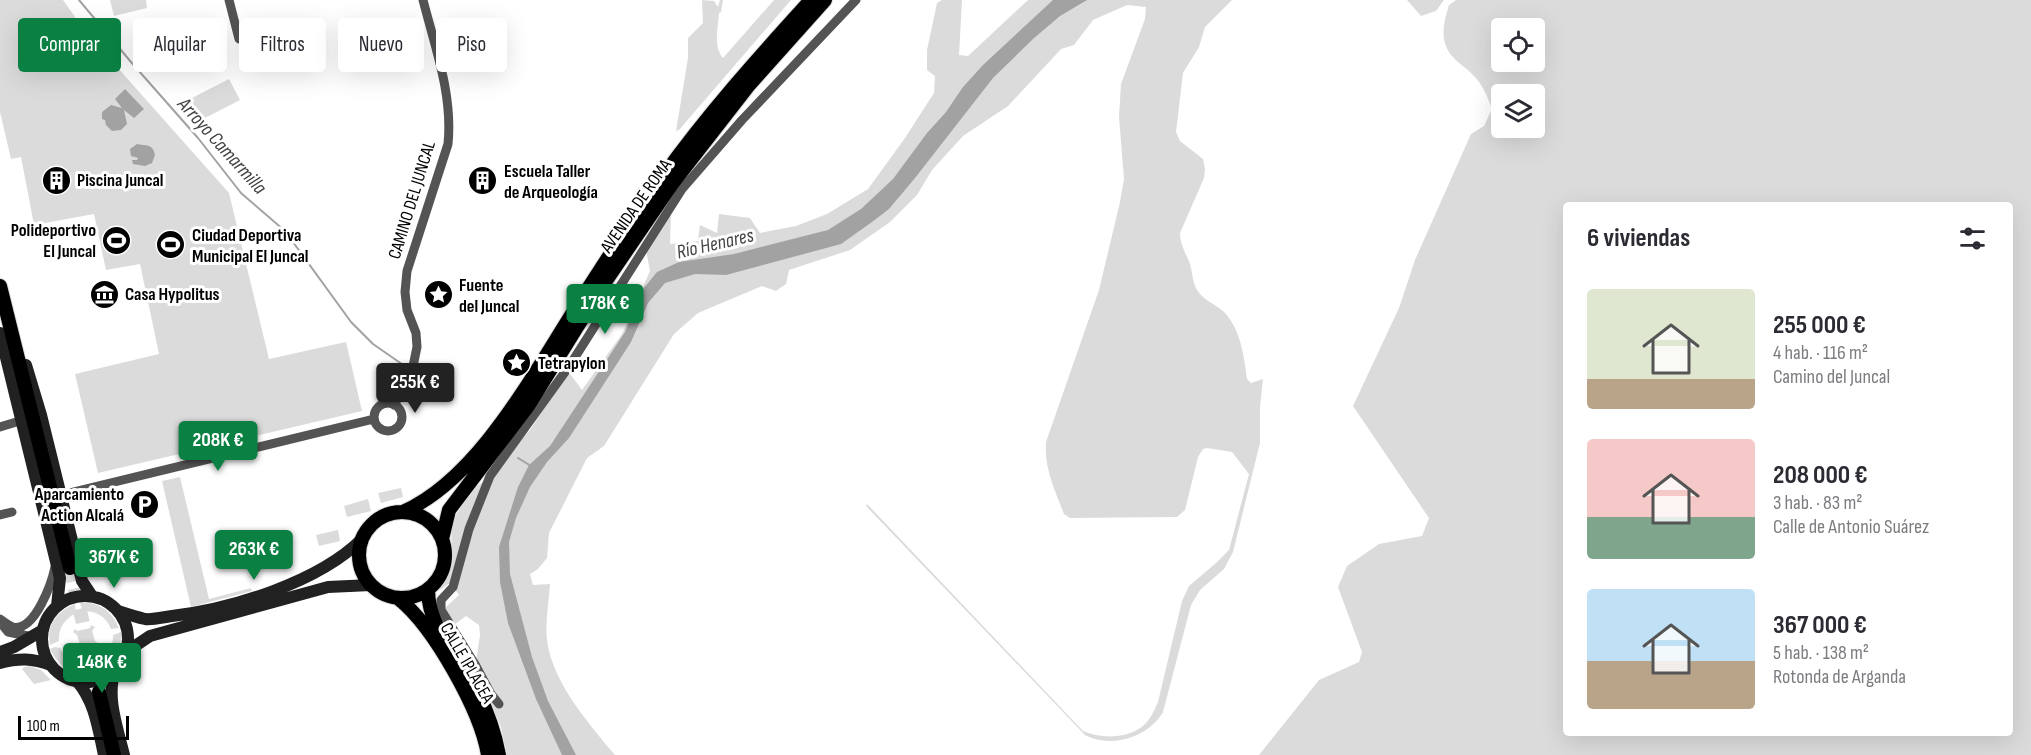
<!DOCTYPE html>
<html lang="es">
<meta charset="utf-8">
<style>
body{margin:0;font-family:"Sofia Sans Condensed",sans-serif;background:#f2f2f3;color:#2b2b33;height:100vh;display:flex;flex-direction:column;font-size:22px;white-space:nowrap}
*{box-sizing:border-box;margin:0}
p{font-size:20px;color:#7c7c81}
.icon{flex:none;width:33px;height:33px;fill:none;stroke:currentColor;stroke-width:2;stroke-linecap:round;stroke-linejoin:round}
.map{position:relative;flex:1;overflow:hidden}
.details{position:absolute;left:1563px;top:202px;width:450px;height:534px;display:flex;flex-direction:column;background:#fff;border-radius:6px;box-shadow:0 6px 24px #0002}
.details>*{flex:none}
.hud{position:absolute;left:18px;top:18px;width:570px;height:54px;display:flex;gap:12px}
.fabs{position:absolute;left:1491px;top:18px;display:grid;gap:12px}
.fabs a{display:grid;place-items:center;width:54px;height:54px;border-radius:6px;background:#fff;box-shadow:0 6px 24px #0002;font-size:30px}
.scale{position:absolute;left:18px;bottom:15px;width:111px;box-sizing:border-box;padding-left:6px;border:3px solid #000;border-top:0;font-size:16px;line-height:21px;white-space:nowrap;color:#000;-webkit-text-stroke:4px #fff;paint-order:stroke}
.price{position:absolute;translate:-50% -51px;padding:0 14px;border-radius:6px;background:#0b8043;color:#fff;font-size:20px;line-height:39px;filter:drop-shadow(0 2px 3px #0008)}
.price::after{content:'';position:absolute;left:50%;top:36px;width:18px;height:14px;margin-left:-9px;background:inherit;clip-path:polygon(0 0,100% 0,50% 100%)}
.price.on{background:#222;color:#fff}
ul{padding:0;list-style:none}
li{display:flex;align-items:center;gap:18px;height:150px;padding:0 24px}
li span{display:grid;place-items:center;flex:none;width:168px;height:120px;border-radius:6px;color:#555}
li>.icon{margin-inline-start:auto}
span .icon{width:72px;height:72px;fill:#fffc;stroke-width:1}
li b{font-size:26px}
h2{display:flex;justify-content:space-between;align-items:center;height:72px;padding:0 24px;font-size:26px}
.chip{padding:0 21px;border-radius:6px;background:#fff;box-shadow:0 6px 24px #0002;font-size:21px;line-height:54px}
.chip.on{background:#0b8043;color:#fff}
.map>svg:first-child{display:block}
.green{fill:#dbdbdb;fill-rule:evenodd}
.water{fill:#a2a2a2}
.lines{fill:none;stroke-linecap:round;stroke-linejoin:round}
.stream{stroke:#a2a2a2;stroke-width:2}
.primary-tunnel{stroke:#d9d9d9;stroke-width:14;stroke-dasharray:14 7;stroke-linecap:butt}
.primary-casing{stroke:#dbdbdb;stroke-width:16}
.street{stroke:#545454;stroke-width:9}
.secondary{stroke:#212121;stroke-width:12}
.primary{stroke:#000;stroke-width:14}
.labels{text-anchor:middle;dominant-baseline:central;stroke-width:6;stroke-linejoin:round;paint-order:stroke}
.poi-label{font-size:18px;font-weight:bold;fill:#000;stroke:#fff;text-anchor:start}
.street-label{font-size:18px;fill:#000;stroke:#fff}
.water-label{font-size:20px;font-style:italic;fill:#434343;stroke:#fff}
</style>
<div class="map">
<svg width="2031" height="755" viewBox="0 0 2031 755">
<rect width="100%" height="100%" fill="#fff"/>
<path class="green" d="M0 0H63L85 31 229 193 269 359 346 342 362 411 98 473 75 374 159 354 140 264 106 270 94 214 34 225 21 157 11 159 0 112Z
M110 0H146L147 8 114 16Z
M702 0 714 1 718 7 720 0H723L721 12 719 13C718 28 713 46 723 58L774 0H791L679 130 676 131 688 58V38L703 23Z
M942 0H962L959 55 968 56 1028 0H1232L1205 27 1199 47 1183 73 1176 132 1180 141 1203 159 1205 169 1204 178 1180 233C1180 245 1186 253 1190 264 1193 274 1192 285 1200 294 1207 302 1219 306 1226 314 1241 332 1244 356 1247 379L1251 383 1263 379 1260 407V443L1233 552 1224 569 1200 590 1191 605 1163 712C1149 737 1111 749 1085 735L866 506 867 504 1083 731C1101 739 1127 739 1143 726 1150 720 1154 711 1158 702L1182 601 1189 586 1216 563 1229 550 1249 474 1232 452 1207 448 1203 449 1198 457 1185 510 1177 517 1070 518 1064 514C1055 490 1044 469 1046 442L1099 290 1120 202 1124 179 1119 117 1121 84 1145 19 1146 7 1127 5 1093 20 1074 45 1061 49 1008 106 963 136 932 170 917 195 890 222 850 250 789 270 786 284 776 291 762 286 698 313 674 334 604 446 587 458 549 533 547 558 538 569 530 574 533 585 550 584C549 602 545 622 547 640 552 682 589 724 615 755H507L501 727 475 668 480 635 479 625 466 616 454 625 444 609 459 595 450 583 438 591V588L449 571 452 554 451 522 476 486 491 478 513 448 530 430 568 371 582 390 622 334 650 271 646 250 671 211 670 244 698 241 700 225 717 233 719 214 750 218 760 233 796 226 827 214 868 189 905 138 934 93 935 76 927 70V50L937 3Z
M1407 0H1444L1436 11 1421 16Z
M1456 0H2031V755H1259L1319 680 1359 662 1362 652 1338 587 1347 566 1379 544 1422 536 1429 518 1353 406 1399 308 1415 260 1471 134 1484 126 1492 109C1488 98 1483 85 1474 76 1468 69 1459 64 1453 57 1439 42 1443 24 1449 5ZM1502 28H1534V62H1502ZM1502 94H1534V128H1502ZM1566 206H2010V734H1566Z
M229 79 240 100 201 120 190 99Z
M180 477 209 599 251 588 252 591 191 607 162 481Z
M401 488 403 497 381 503 378 493Z
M368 499 371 511 347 517 344 506Z
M338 530 340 541 319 546 316 535Z
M80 603C98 601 112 611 119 628L111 629C106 616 96 611 83 611Z
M75 604 76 613C65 619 58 628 59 641L50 645C46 625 57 611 75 604Z
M91 625 95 627 92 631 95 641 99 644 97 647 92 645 83 646 80 651 77 649 80 645 77 635 73 632 75 629 79 632 89 630Z
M121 632C122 651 114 665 96 673L95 663C108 658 113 648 113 635Z
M55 647 60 648C65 659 76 666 89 665L92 673C73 677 58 666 50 649Z
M30 666 41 670 51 680 34 684 22 669 24 667Z"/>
<path class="water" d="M1053 0H1087L1060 16 1033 39 993 78 915 178 889 209 872 222 841 244 726 275 695 274 665 283 648 303 631 342 569 438 547 462 530 487 516 518 509 542 510 574 532 657 548 701 576 755H562L536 699 508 623 500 582 499 547 518 487 529 465 550 446 625 332 644 288 657 272 679 262 734 254 828 230 861 209 893 179 927 133 946 112 963 87 983 65Z
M125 89 144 109 134 118 124 110 127 124 121 130 112 131 106 125 105 120 102 119V112L111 105 122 108 115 99Z
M137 144C145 146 153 143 155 155L152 163 145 166 133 164 132 160H137L138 158 131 156 130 149Z"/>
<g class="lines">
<path class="stream" d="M79 0 131 62 198 138 241 193 285 231 351 322 373 344 409 369
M414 372 424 378
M518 458 531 466"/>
<path class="primary-tunnel" d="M70 568 99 692"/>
<defs>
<path id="primary" d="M0 286 70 568
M403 512C477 479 530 380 572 314 601 268 631 222 662 178 707 115 759 57 811 0
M359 555a43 43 0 1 1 86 0a43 43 0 1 1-86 0Z
M442 539 449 510 528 406 603 285 672 184 749 85 825 0
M428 590C428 629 461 660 478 693 488 713 495 734 499 755
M399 599C434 627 481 711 488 755
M99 692 114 755"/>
</defs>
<use href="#primary" class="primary-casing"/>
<path class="street" d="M229 0 239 39
M374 417a14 14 0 1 1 28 0a14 14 0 1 1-28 0Z
M394 405 411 376 417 347 416 333 407 310 405 292 407 271 448 144C453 95 435 47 423 0
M0 427 23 420
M59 493 65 494 374 419
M0 515 12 512
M0 619C3 621 9 626 13 627 35 632 52 582 55 567
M4 627 8 632 33 637
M499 704 491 694 476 666 441 610V600L453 587 469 529 490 476 570 365 682 189 742 120 856 0"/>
<path class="secondary" d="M0 333 60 578 57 606
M26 365 41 415 82 581 92 596
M42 639a43 43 0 1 1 86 0a43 43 0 1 1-86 0Z
M118 611C127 614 136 617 145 619 153 620 164 617 172 616 232 609 319 582 362 539
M0 652 14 647 43 630
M126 652 150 636 328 587 371 585
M0 663C19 658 32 658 51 665
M115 669C106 698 117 726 124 755
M77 681C95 702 98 728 104 755"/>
<use href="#primary" class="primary"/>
</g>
<defs>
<symbol id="building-disc" viewBox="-11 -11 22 22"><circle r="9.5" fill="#000" stroke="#fff"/><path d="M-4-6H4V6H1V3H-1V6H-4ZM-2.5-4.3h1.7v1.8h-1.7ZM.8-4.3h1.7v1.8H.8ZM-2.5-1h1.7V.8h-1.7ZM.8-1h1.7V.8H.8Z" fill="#fff"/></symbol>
<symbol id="stadium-disc" viewBox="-11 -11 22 22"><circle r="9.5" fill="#000" stroke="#fff"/><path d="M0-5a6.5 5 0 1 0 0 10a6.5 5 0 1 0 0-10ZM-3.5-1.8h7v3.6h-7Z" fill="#fff"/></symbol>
<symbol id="museum-disc" viewBox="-11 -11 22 22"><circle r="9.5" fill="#000" stroke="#fff"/><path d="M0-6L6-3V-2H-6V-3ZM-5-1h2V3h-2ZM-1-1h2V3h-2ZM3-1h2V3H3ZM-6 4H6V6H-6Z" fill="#fff"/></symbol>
<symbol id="sight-disc" viewBox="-11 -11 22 22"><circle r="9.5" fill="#000" stroke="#fff"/><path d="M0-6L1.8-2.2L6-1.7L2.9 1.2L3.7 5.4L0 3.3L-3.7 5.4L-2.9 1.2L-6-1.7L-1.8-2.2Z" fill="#fff"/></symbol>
<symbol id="parking-disc" viewBox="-11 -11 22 22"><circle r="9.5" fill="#000" stroke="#fff"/><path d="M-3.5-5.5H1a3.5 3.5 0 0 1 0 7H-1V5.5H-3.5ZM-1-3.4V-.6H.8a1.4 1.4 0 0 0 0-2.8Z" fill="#fff"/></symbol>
</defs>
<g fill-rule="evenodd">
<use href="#building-disc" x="40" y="164" width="33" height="33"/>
<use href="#building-disc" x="466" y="164" width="33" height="33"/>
<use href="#stadium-disc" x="100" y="224" width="33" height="33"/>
<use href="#stadium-disc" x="154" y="228" width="33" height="33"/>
<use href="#museum-disc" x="88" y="278" width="33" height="33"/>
<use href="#sight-disc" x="422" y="278" width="33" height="33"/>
<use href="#sight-disc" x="500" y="346" width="33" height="33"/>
<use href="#parking-disc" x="128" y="488" width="33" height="33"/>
</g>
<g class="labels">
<g class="poi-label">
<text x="504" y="171">Escuela Taller<tspan x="504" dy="21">de Arqueología</tspan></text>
<text x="77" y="180">Piscina Juncal</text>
<text x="96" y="230" text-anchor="end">Polideportivo<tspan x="96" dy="21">El Juncal</tspan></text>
<text x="192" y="235">Ciudad Deportiva<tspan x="192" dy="21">Municipal El Juncal</tspan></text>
<text x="459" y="285">Fuente<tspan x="459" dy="21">del Juncal</tspan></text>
<text x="125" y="294">Casa Hypolitus</text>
<text x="538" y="363">Tetrapylon</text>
<text x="124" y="494" text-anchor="end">Aparcamiento<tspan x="124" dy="21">Action Alcalá</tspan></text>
</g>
<g class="street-label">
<text transform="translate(412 200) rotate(-73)">CAMINO DEL JUNCAL</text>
<text transform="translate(636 206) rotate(-55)">AVENIDA DE ROMA</text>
<text transform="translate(467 663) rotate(60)">CALLE IPLACEA</text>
</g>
<g class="water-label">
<text transform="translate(222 146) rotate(48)">Arroyo Camarmilla</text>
<text transform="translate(715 244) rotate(-13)">Río Henares</text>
</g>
</g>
</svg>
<div class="fabs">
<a><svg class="icon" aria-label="locate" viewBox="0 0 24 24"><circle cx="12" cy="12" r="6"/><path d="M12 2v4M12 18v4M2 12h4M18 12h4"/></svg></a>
<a><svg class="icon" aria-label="layers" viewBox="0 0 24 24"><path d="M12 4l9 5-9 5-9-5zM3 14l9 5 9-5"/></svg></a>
</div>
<div class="scale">100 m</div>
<b class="price" style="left:605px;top:335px">178K €</b>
<b class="price on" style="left:415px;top:414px">255K €</b>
<b class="price" style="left:218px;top:472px">208K €</b>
<b class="price" style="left:254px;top:581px">263K €</b>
<b class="price" style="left:114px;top:589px">367K €</b>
<b class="price" style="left:102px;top:694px">148K €</b>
<div class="hud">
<a class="chip on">Comprar</a>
<a class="chip">Alquilar</a>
<a class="chip">Filtros</a>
<a class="chip">Nuevo</a>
<a class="chip">Piso</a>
</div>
<section class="details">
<h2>6 viviendas<svg class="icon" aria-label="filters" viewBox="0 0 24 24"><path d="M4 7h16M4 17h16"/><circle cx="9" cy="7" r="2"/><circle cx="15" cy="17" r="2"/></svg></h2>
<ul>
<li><span style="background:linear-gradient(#dfe7d0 75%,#b9a48a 0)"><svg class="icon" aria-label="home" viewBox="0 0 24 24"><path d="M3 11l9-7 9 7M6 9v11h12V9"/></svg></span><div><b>255 000 €</b><p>4 hab. · 116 m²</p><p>Camino del Juncal</p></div></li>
<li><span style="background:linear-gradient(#f6c9c9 65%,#7fa58c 0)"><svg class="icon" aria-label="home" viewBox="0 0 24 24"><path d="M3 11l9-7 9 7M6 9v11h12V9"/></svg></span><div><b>208 000 €</b><p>3 hab. · 83 m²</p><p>Calle de Antonio Suárez</p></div></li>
<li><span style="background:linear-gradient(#bfe0f5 60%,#b9a48a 0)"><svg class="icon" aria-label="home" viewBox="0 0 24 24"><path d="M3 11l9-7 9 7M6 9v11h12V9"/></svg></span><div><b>367 000 €</b><p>5 hab. · 138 m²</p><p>Rotonda de Arganda</p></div></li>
</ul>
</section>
</div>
